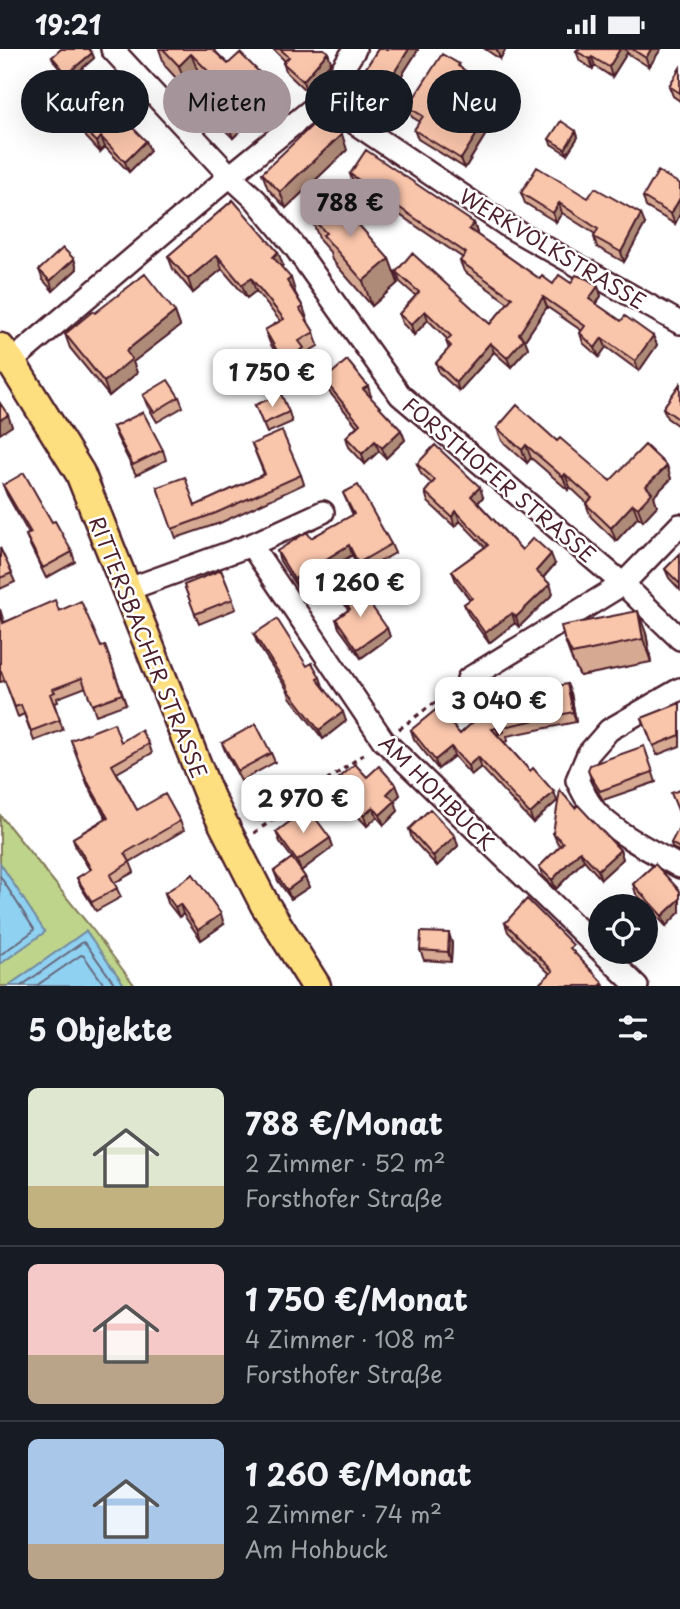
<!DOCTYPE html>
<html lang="de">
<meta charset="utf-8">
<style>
body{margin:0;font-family:"Playpen Sans",sans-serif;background:#242831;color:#f1f3f6;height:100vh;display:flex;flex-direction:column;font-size:26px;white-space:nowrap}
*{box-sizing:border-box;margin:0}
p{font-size:23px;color:#9ea1a6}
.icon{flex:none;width:38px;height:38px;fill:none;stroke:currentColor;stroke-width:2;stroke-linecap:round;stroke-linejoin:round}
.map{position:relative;height:937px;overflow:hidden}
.drawer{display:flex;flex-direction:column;background:#171b24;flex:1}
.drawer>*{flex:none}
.banner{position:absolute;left:21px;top:21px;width:639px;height:63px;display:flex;gap:14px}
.buttons{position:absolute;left:588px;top:845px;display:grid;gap:14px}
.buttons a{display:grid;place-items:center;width:70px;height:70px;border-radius:50%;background:#171b24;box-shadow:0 7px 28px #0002;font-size:35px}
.price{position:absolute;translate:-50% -60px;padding:0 16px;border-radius:14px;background:#fff;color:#222;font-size:23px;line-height:46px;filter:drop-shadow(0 2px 4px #0008)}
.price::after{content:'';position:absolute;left:50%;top:42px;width:21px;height:16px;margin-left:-10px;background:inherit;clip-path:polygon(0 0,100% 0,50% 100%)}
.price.current{background:#a6949b;color:#111}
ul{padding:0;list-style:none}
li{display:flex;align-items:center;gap:21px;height:175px;padding:0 28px}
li+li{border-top:2px solid #363941}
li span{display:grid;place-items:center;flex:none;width:196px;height:140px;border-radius:10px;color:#555}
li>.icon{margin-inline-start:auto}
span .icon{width:84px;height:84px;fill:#fffc;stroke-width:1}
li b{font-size:30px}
h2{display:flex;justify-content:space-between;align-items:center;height:84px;padding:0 28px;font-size:30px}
.pill{padding:0 24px;border-radius:32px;background:#171b24;box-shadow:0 7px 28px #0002;font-size:24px;line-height:63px}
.pill.current{background:#a6949b;color:#111}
.status{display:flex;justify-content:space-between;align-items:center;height:49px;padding:0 35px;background:#171b24;direction:ltr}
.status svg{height:19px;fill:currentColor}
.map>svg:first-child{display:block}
.green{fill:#bed48a;stroke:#847a5a;stroke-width:2}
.water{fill:#8fd1f1;stroke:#738aa2;stroke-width:2}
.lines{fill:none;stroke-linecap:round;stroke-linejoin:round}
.shore{stroke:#66667a;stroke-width:2}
.minor-casing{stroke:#4a1f2b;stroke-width:26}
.major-casing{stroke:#4a1f2b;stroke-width:33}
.path{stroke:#4a1f2b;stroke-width:3.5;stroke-dasharray:5 5;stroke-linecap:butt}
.minor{stroke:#fff;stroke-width:21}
.major{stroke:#fddf80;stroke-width:28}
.wall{fill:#d6a993;stroke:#4a1f2b;stroke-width:2}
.shaded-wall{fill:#ae8a78;stroke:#4a1f2b;stroke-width:2}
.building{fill:#f9c5ab;stroke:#4a1f2b;stroke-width:2}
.labels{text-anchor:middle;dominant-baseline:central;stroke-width:5;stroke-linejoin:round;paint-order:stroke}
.street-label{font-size:21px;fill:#4a1f2b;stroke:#fff}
</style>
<div class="status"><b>19:21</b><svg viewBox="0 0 49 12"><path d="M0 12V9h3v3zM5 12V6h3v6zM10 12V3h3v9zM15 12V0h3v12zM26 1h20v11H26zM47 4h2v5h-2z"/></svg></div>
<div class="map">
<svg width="680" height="937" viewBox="0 0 680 937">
<rect width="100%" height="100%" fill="#fff"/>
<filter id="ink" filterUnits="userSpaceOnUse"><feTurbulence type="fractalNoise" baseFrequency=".0143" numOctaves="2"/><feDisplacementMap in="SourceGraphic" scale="14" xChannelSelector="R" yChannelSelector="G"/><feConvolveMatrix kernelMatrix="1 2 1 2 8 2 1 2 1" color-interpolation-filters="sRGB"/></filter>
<g filter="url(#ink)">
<path class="green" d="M0 766 93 881 135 937H125L86 883 8 937H0V915L44 883 0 814Z"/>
<path class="water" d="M0 814 45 883 0 915Z
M86 882 125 937H8Z"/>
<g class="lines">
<path class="shore" d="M0 827 34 880 32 883 0 906
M21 937 83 893 86 895 116 937
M36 937 81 906 84 907 105 937"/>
<defs>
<path id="minor" d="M112 0 230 127 256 151 294 197 400 346 623 535 680 590
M322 52 509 178 680 274
M11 313 230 127 322 52 355 0
M251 496 323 463
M126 541 251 496 383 691 600 901
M468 630 623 535 680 476
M680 640 609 681 588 705 577 731C583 744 590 758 601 768 624 789 654 803 680 818
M602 903 637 937"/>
<path id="major" d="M0 299 11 313 80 424 210 749 265 856 316 937"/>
</defs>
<use href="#minor" class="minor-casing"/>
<use href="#major" class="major-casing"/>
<path class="path" d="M399 680 452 641
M254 784 367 703"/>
<use href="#minor" class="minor"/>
<use href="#major" class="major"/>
</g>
<path class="wall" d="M159 0H214L215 2 228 15 262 26 272 51 233 89 211 67 202 42 207 36 201 30 188 42 165 17Z
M273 0H324L331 13 306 42 287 24 283 14 285 12Z
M378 0H418V1L379 62 357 48 354 38Z
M485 0H506L500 10Z
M578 0H661L649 18 627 4 612 28 595 17 593 20 580 12 576 2Z
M92 4 94 9 69 31 54 13 52 8Z
M459 15 460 19 502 45 505 54 465 119 418 90 414 81 420 73 412 68 408 58Z
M680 19V52L673 47 669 37Z
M80 68 146 92 150 102 129 123 105 98 100 103 86 88Z
M576 82 578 88 567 105 551 95 549 90Z
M347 101 286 159 268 140 262 124Z
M350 125 474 174 477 184 476 185 540 230 553 235 571 234 598 237 601 247 596 255 621 272 653 287 657 296 639 322 606 298 599 308 583 294 580 284 582 282 547 258 525 291 528 299 511 318 494 303 459 342 439 324 436 314 449 300 446 292 448 291 428 271 414 286 402 274 399 265 416 247 400 233 396 223 490 275 508 254 464 222 460 212 463 209 353 134Z
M680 135V165L675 175 646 158 643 148Z
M521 144 645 175 624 213 597 198 594 188 595 185 562 164 556 173 525 154Z
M233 151 283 216 281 218 303 258 308 272H307L314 283 318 297 306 304 309 313 288 325 270 294 265 281 280 272 256 242 247 249 222 220 193 244 173 220 168 207Z
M311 168 389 210 398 234 372 257 332 211 330 203 320 192Z
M74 210 77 220 53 242 43 231 39 221Z
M175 263 180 277 133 313 137 324 109 347 70 299 65 285 95 264Z
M324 331 371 347 370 348 401 381 405 391 386 409 379 402 365 415 349 398 346 388 357 377 327 340Z
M680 335V378L667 369 663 359Z
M143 346 179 348 183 358 157 373 147 356Z
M255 356 289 363 292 373 267 384Z
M113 378 163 401 166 411 136 426 117 388Z
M497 379 557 392 610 432 667 417 671 430 654 447 657 457 643 472 638 468 616 492 591 468 586 455 587 454 570 438 568 441 531 409 527 414 502 392Z
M252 395 301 426 304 435 220 474 176 489 157 438 195 457 264 425Z
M417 415 483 448 478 454 522 501 555 515 543 529 550 535 553 545 519 578 515 574 489 594 468 565 464 555 470 551 456 532 452 522 485 498 460 472 455 478 428 453 425 443 432 435 421 425Z
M3 436 52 473 72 503 75 513 46 529 30 496 26 486 29 485 7 446Z
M343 444 391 495 395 504 362 523 352 506 298 540 280 512 277 502 311 489 353 466Z
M0 499 15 533 0 540Z
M680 505V541L669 529 665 520Z
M221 521 236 560 199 575 184 536Z
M340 545 387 579 390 588 361 609 339 579 336 570 348 561 344 554Z
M0 560 4 573 59 562 101 598 105 597 126 655 96 666 86 638 57 649 58 653 54 654 63 681 34 692 24 665 18 668 5 632 0 633Z
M646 584 651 613 580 627 572 611 564 589Z
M254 585 307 617 320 628 323 637 346 672 323 690 290 648 288 642 257 594Z
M477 637 498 641 508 639 511 646 571 644 576 673 507 687 508 692 504 693 530 722 554 743 557 752 533 774 481 718 471 726 454 707 438 720 414 690 411 681 460 685 487 661Z
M680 654V697L657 706 642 669Z
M71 691 149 695 152 704 117 724 137 761 180 772 184 781 130 813 134 823 114 834 121 848 96 862 81 838 77 829 90 821 76 799 73 789 106 769 88 737Z
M222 694 271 704 275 713 241 732 226 704Z
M644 697 656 733 603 751 593 735 588 721Z
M367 728 396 736 400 746 394 752 398 762 384 776 377 768 367 777 349 758 346 748 340 742 336 732Z
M575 759 620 801 623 810 601 830 584 811 556 840 543 827 539 818 560 797 557 793 553 784Z
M409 780 455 787 458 797 437 817 412 790Z
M680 781V803L672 799 671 794Z
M276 783 330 789 333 798 301 822 305 828 309 838 291 850 278 832 274 822 292 809 280 793Z
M655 815 666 877 636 845 633 835Z
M165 844 224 875 201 891 183 865 179 868 168 854Z
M505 874 576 906 603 934 604 937H537L550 925 508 883Z
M452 894 451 913 424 911 420 901Z"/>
<path class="shaded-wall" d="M409 0H418V1L379 62 376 52Z
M497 0H506L500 10 497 1Z
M620 0H626L627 4 612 28 609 18Z
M651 0H661L649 18 646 9Z
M328 3 331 13 306 42 303 32Z
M92 4 94 9 69 31 67 25Z
M191 5 201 30 188 42 179 17Z
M592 8 595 17 593 20 590 10Z
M262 26 272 51 233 89 224 64Z
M502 45 505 54 465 119 461 110Z
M576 82 578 88 567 105 565 100Z
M342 85 347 101 286 159 280 143Z
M101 88 105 98 100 103 97 93Z
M146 92 150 102 129 123 125 113Z
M680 149V165L675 175 671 165Z
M559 154 562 164 556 173 553 164Z
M641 165 645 175 624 213 621 203Z
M474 174 477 184 473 190 469 180Z
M278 203 283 216 278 221 273 208Z
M217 206 222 220 193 244 188 230Z
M74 210 77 220 53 242 50 232Z
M389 210 398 234 372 257 363 232Z
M251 229 256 242 247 249 242 236Z
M291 229 295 242 292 245 287 232Z
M598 237 601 247 593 259 589 250Z
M543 248 547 258 525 291 528 299 511 318 507 309 519 285Z
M425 262 428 271 414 286 411 276Z
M175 263 180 277 133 313 137 324 109 347 104 333 126 302Z
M653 287 657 296 639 322 635 312Z
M602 289 606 298 599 308 595 299Z
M490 294 494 303 459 342 456 333Z
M368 337 371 347 367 350 363 340Z
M8 366 12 377 0 385V371Z
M401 381 405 391 386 409 382 399Z
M375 392 379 402 365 415 362 405Z
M526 396 531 409 527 414 522 401Z
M667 417 671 430 654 447 657 457 643 472 638 459 646 437Z
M565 425 570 438 568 441 563 428Z
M480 438 483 448 475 457 471 447Z
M633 455 638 468 616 492 611 479Z
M456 462 460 472 455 478 452 468Z
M349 496 352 506 298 540 294 530Z
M551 505 555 515 540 532 536 522Z
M550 535 553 545 519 578 516 568Z
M638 562 646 584 651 613 643 590Z
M512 564 515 574 489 594 485 584Z
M387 579 390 588 361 609 357 600Z
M567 635 571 644 576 673 573 663Z
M343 663 346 672 323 690 319 681Z
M451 698 454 707 438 720 435 711Z
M478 708 481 718 471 726 468 717Z
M396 736 400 746 391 755 387 745Z
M554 743 557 752 533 774 530 765Z
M395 752 398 762 384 776 380 766Z
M373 758 377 768 367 777 364 767Z
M455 787 458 797 437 817 433 807Z
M330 789 333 798 301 822 297 812Z
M620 801 623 810 601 830 598 821Z
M580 802 584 811 556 840 552 831Z
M305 828 309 838 291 850 287 841Z
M680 850V863L666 877 662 867Z
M180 855 183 865 179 868 175 858Z
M221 865 224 875 201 891 198 881Z
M449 884 452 894 451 913 448 903Z"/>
<path class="building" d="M61 0H89L92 4 67 25 52 8Z
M163 0H212L228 15 240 4 262 26 224 64 202 42 215 29 191 5 179 17Z
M280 0H324L328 3 303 32 283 14 289 8Z
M378 0H409L376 52 354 38Z
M578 0H620L609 18 592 8 590 10 576 2Z
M632 0H651L646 9Z
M442 5 459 15 458 17 502 45 461 110 414 81 423 67 408 58Z
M680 19V44L669 37Z
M101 47 146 92 125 113 101 88 97 93 82 78 87 74 80 68Z
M323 66 342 85 280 143 262 124Z
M561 72 576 82 565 100 549 90Z
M366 101 474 174 469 180 540 230 542 227 553 235 559 226 571 234 576 226 587 230 598 237 589 250 621 272 625 267 653 287 635 312 602 289 595 299 580 284 585 277 543 248 519 285 524 290 507 309 490 294 456 333 436 314 451 297 446 292 451 287 425 262 411 276 399 265 419 243 396 223 412 204 490 275 512 249 460 212 466 204 350 125Z
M537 118 588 149 595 139 641 165 621 203 594 188 598 180 559 154 553 164 521 144Z
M658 122 680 135V149L671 165 643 148Z
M334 148 389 210 363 232 323 186 326 184 311 168Z
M233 151 278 203 273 208 291 229 287 232 303 258 300 260 314 283 299 292 304 299 283 312 265 281 284 270 251 229 242 236 217 206 188 230 168 207Z
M63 199 74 210 50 232 39 221Z
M145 225 175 263 126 302 132 310 104 333 65 285 93 262 95 264Z
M347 311 368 337 363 340 401 381 382 399 375 392 362 405 346 388 360 375 324 331Z
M168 331 179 348 154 363 143 346Z
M680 335V371L663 359Z
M281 345 289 363 263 375 255 356Z
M0 354 8 366 0 371Z
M517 356 557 392 560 389 610 432 645 396 667 417 646 437 652 444 638 459 633 455 611 479 586 455 592 449 565 425 563 428 526 396 522 401 497 379Z
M143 363 163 401 133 416 113 378Z
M282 382 301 426 216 464 172 480 157 438 185 428 195 457 265 425 252 395Z
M435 396 480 438 471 447 522 501 533 489 551 505 536 522 550 535 516 568 512 564 485 584 464 555 472 549 452 522 488 496 456 462 452 468 425 443 435 431 417 415Z
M24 424 52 473 55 472 72 503 43 519 26 486 31 484 3 436Z
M358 436 391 495 358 514 349 496 294 530 277 502 307 483 311 489 354 465 343 444Z
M0 499 12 524 0 529Z
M680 505V535L665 520Z
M221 521 233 550 195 565 184 536Z
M359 539 387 579 357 600 336 570 350 560 340 545Z
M55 551 59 562 81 552 101 598 105 597 122 645 92 656 82 629 53 640 55 643 50 645 60 671 31 682 21 656 15 658 1 622H0V562L3 574Z
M638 562 643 590 572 605 564 589 561 577Z
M277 570 307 617 312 614 320 628 317 630 343 663 319 681 287 639 288 638 254 585Z
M495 633 497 642 508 639 510 647 567 635 573 663 503 678 504 683 499 685 496 679 492 680 530 722 533 719 554 743 530 765 478 708 468 717 451 698 435 711 411 681 438 659 460 685 487 660 477 637Z
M680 654V686L653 697 642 669Z
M114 674 121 693 141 681 149 695 112 716 137 761 165 745 180 772 125 804 130 813 110 826 117 839 92 853 77 829 91 820 73 789 108 769 85 728 71 691Z
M256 675 271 704 238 722 222 694Z
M644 697 653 723 600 742 590 726 588 721 590 716Z
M355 715 367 728 379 717 396 736 387 745 395 752 380 766 373 758 364 767 346 748 349 745 336 732Z
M560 741 575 759 578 756 620 801 598 821 580 802 552 831 539 818 563 794 553 784Z
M680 741V766L671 744Z
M308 759 330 789 297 812 276 783Z
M430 760 455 787 433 807 409 780Z
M678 780 680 781V799L671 794Z
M292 809 305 828 287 841 274 822Z
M655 815 680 842V850L662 867 633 835Z
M193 825 221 865 198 881 180 855 175 858 165 844Z
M527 850 573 896 570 899 603 934 600 937H537L553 922 505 874Z
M421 883 449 884 448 903 420 901Z"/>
</g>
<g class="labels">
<g class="street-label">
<text transform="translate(553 199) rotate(31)">WERKVOLKSTRASSE</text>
<text transform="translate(500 430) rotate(40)">FORSTHOFER STRASSE</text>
<text transform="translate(149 598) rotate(68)">RITTERSBACHER STRASSE</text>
<text transform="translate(438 743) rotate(45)">AM HOHBUCK</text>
</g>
</g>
</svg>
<div class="buttons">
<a><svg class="icon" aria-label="locate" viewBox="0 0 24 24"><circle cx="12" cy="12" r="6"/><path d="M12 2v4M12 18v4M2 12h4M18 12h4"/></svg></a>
</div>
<b class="price current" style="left:350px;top:190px">788 €</b>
<b class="price" style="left:272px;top:360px">1 750 €</b>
<b class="price" style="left:360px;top:570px">1 260 €</b>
<b class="price" style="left:499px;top:688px">3 040 €</b>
<b class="price" style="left:303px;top:786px">2 970 €</b>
<div class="banner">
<a class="pill">Kaufen</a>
<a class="pill current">Mieten</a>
<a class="pill">Filter</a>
<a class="pill">Neu</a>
</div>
</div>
<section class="drawer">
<h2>5 Objekte<svg class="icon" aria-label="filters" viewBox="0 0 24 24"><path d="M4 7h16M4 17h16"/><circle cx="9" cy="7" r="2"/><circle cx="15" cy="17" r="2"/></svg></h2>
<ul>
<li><span style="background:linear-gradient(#dfe7d0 70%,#c2b280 0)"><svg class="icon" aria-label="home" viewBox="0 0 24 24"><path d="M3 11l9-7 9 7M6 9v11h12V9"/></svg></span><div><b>788 €/Monat</b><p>2 Zimmer · 52 m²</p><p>Forsthofer Straße</p></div></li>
<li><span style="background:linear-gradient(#f6c9c9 65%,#b9a48a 0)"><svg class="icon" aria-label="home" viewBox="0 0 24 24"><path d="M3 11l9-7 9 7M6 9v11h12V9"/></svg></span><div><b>1 750 €/Monat</b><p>4 Zimmer · 108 m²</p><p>Forsthofer Straße</p></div></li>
<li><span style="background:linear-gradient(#a9c7e8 75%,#b9a48a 0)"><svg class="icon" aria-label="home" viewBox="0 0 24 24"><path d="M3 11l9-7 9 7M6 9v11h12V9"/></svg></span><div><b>1 260 €/Monat</b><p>2 Zimmer · 74 m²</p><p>Am Hohbuck</p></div></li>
</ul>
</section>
